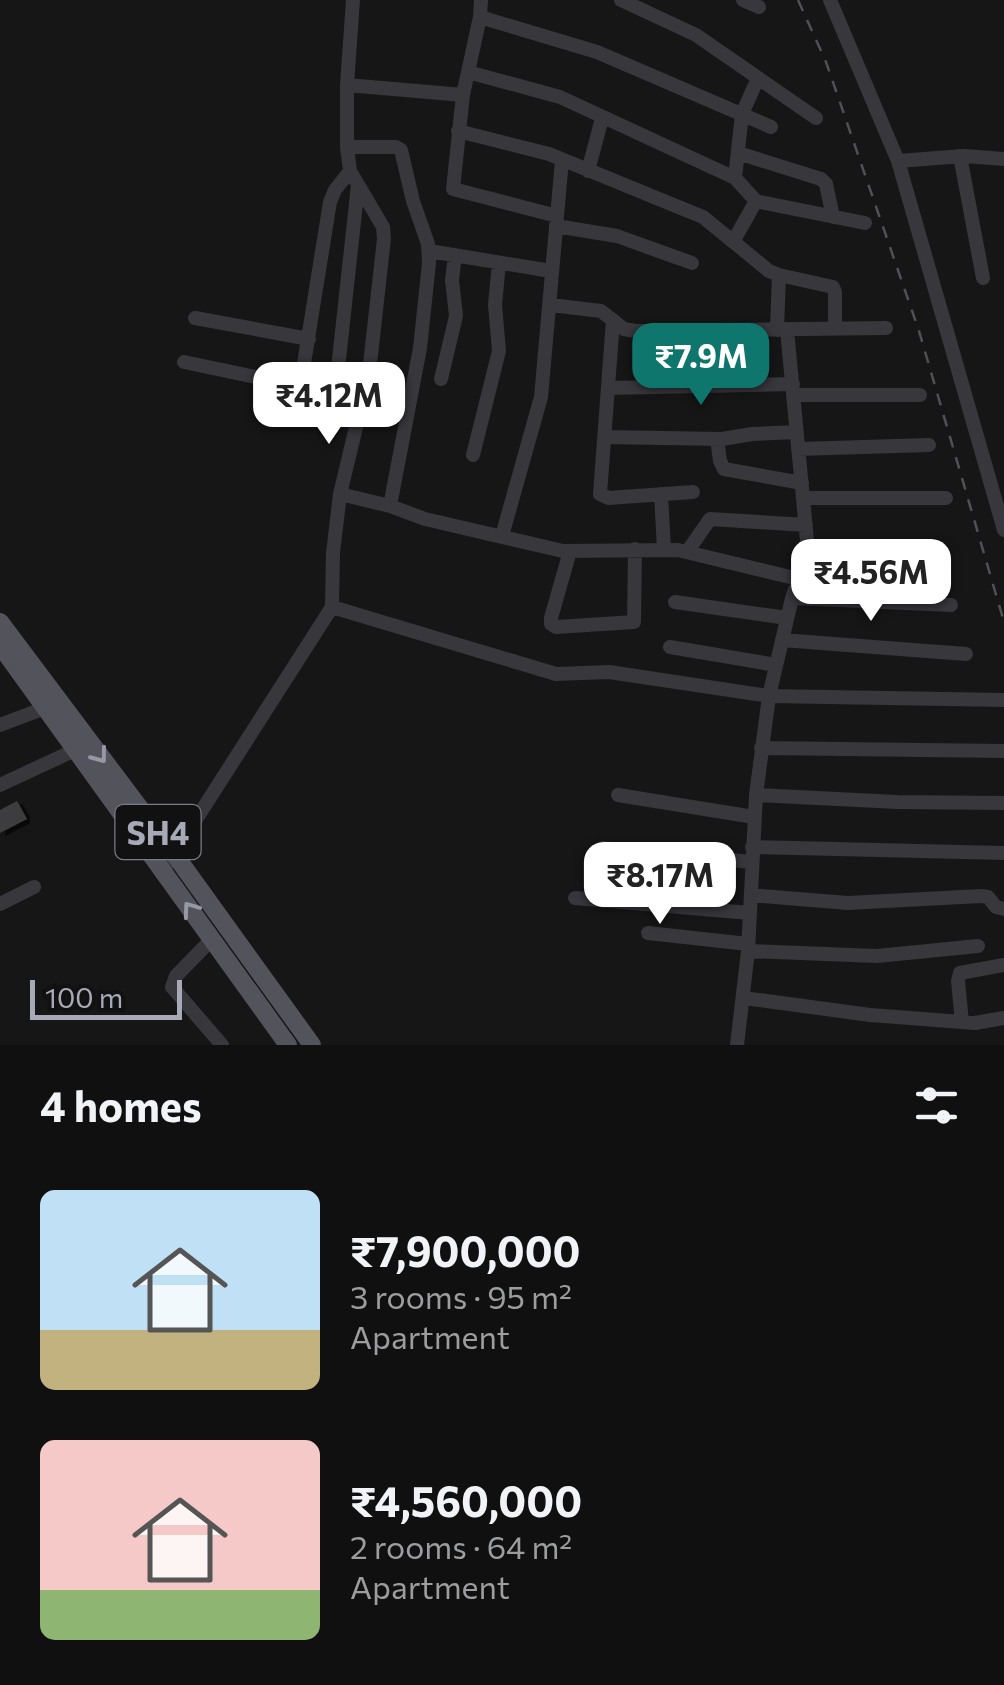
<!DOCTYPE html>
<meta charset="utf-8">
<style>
body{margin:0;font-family:Commissioner,sans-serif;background:#19191a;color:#f1f3f6;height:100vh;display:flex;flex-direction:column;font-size:38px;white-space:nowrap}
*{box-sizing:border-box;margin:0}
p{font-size:32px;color:#9c9d9f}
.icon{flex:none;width:55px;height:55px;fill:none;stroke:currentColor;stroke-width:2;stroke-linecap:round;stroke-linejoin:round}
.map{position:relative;height:1045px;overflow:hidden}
.panel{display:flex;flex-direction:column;background:#101011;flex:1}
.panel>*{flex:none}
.scale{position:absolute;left:30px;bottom:25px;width:152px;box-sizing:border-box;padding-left:10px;border:5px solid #a8a9b7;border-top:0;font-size:28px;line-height:35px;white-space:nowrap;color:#a8a9b7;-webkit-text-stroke:8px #111112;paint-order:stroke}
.price{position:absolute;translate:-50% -85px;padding:0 22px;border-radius:20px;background:#fff;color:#222;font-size:32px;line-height:65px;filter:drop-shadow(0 2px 5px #0008)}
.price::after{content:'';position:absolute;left:50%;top:60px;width:30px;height:22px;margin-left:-15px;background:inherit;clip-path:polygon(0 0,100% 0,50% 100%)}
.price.selected{background:#0f766e;color:#fff}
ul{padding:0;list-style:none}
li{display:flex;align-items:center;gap:30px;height:250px;padding:0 40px}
li span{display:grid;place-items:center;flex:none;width:280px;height:200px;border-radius:15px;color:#555}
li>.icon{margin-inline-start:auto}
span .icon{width:120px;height:120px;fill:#fffc;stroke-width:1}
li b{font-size:42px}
h2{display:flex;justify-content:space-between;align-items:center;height:120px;padding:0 40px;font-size:42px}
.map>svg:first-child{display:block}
.building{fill:#3d3d41;filter:url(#shadow)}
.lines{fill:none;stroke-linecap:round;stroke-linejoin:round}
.minor{stroke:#37373c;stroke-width:14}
.major{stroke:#53535b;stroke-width:18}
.rail{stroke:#505057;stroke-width:2.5;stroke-dasharray:12 10;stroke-linecap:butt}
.oneway{stroke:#9798a5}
.labels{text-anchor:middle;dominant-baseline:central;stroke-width:9;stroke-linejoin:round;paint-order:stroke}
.shield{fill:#111112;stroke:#7b7b86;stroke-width:2.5}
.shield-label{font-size:32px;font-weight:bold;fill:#a8a9b7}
</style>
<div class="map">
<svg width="1004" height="1045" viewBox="0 0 1004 1045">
<defs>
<filter id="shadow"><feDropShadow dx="5.5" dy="3" stdDeviation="0" flood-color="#0009"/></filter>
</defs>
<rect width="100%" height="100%" fill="#161617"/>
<path class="building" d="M17 801 27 819 0 833V810Z"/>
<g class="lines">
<path class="minor" d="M481 0 480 17 463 95 453 189 557 216
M621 0 696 35 816 118
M743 0 759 7
M830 0 898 161 1004 530
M480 17 597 52 771 127
M468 72 560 97 735 178 756 201 760 202 865 223
M347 85 463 95
M458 131 549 154 703 217 769 271 779 275 833 287 835 292V329
M347 147H396L401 150 413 201 428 244 429 263 420 348 390 506
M738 153 821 179 826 184 833 217
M960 156 983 278
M898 161 964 156 1004 159
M588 171 602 118
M735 178 742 114 758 78
M358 185 335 396 337 407 358 421
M556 226 617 236 692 263
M734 240 756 201
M429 251 551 271
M551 305 601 311 624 329 635 331 886 328
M195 318 309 339
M613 320 600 494 609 498 693 492
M777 330 779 275
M787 330 808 551 792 598 769 696 1004 700
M184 362 294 385 301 382 330 202 335 190 350 171
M441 379 456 316 452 280 455 255
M608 388 793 384
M793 395H920
M605 437 722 439 752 434 797 432
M717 439 720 461 724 469 802 483
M798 449 929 445
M473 455 499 351 495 305 499 263
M340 494 390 506 425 519 563 551 678 550 798 579
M661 494 664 549
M803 498H946
M502 536 541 397 562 160
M570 551 551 618V624L556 627 634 622 635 549
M808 551 937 553
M687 552 710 519 806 525
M792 598 951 605
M675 602 787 618
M332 607 556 674 609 672 769 696 756 795 748 951 737 1045
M782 640 966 654
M670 647 776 665
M0 725 45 708
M761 748 1004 751
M0 785 75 750
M618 795 754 817
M756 795 897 802 1004 803
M752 847 1004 853
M602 848 752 862
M163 871 332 607 333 553 340 494 369 373 384 239 383 227 350 171 347 147V85L353 0
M751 895 848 903 981 896 988 897 996 907 1004 909
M575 898 750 913
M0 904 34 887
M648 933 748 944
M212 939 176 976 172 987 222 1045
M748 951 877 956 978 946
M744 998 870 1015 975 1023 1004 1018
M962 1022 958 981 960 973 1004 965"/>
<path class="major" d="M0 622 175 855 312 1045
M0 645 288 1045"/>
<path class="rail" d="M798 0 826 62 919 331 1004 622"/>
</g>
<defs><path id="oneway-chevron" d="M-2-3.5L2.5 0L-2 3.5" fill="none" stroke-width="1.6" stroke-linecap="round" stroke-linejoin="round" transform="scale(2.5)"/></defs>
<g class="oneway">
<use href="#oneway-chevron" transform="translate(100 756) rotate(53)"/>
<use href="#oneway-chevron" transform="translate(190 909) rotate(-126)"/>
</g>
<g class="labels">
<rect class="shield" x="115.5" y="805" width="85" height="54" rx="8"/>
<g class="shield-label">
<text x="158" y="832">SH4</text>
</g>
</g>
</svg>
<div class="scale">100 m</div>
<b class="price selected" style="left:701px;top:408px">₹7.9M</b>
<b class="price" style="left:329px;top:447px">₹4.12M</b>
<b class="price" style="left:871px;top:624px">₹4.56M</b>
<b class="price" style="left:660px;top:927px">₹8.17M</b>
</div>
<section class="panel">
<h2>4 homes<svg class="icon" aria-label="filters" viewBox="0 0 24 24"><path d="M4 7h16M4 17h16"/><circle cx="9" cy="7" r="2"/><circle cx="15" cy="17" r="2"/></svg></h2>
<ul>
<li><span style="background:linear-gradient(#bfe0f5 70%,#c2b280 0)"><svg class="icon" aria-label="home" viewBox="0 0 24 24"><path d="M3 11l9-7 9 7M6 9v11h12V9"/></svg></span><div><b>₹7,900,000</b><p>3 rooms · 95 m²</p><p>Apartment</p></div></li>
<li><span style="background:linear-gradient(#f6c9c9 75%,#8fb573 0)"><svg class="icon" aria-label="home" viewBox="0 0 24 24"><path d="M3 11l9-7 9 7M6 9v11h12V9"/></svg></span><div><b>₹4,560,000</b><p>2 rooms · 64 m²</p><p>Apartment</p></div></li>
</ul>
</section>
